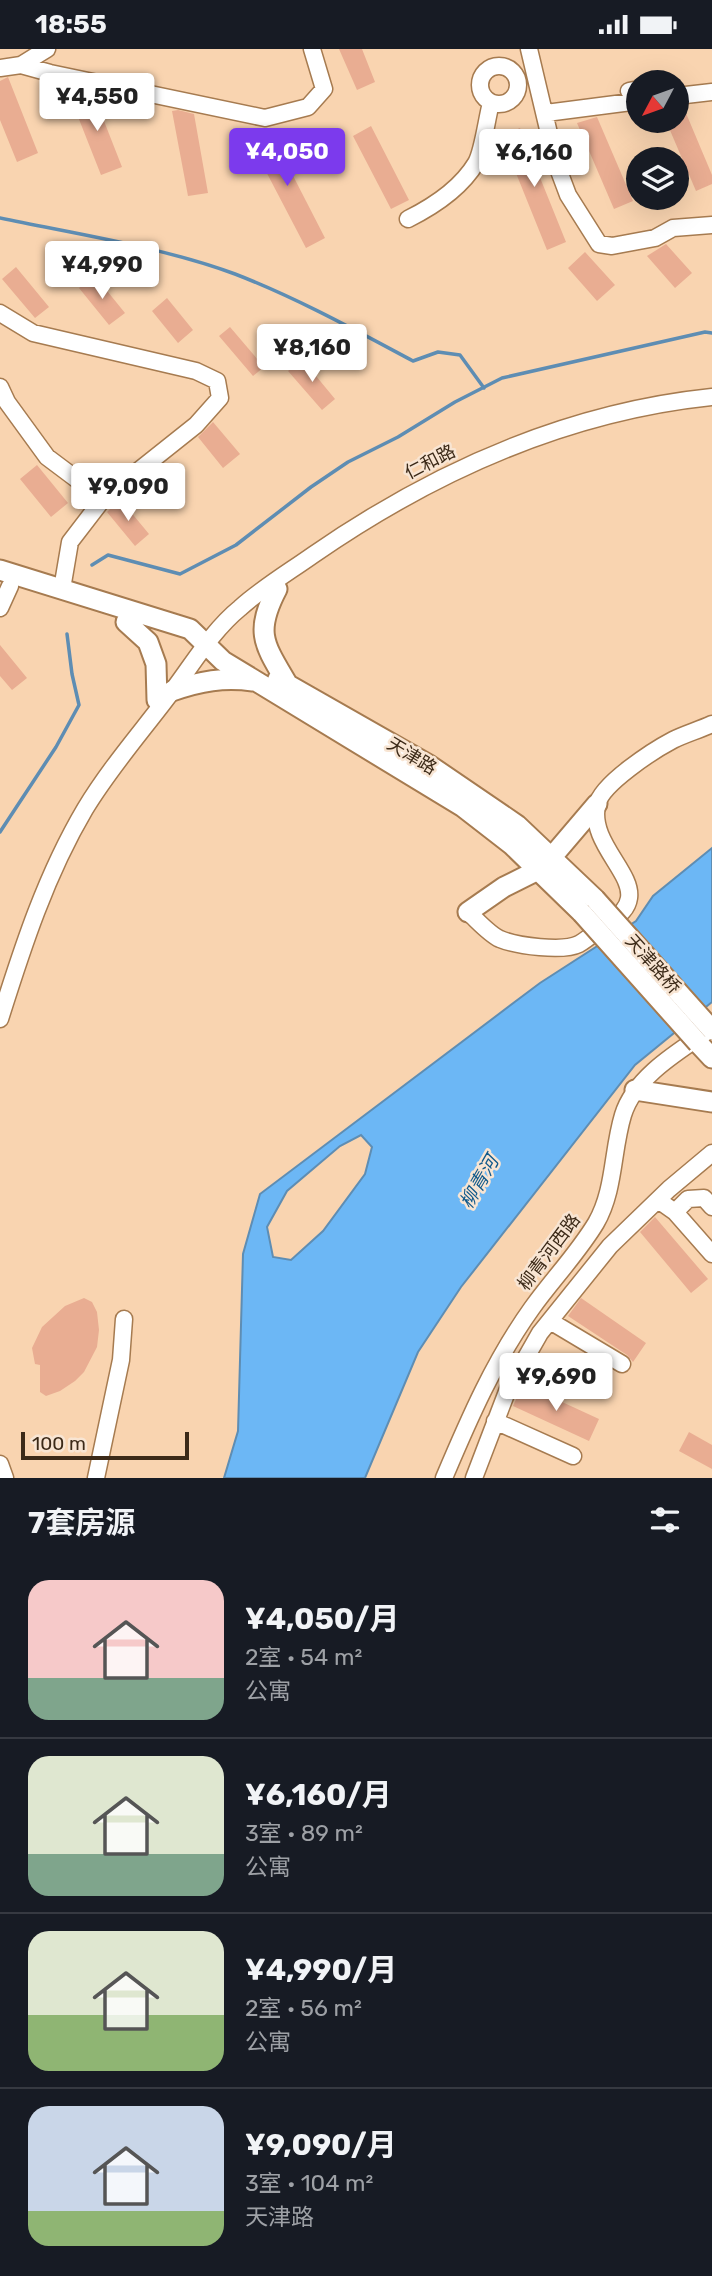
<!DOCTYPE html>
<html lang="zh">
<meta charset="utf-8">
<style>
body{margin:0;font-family:Rubik,"Noto Sans SC",sans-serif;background:#20242c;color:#f1f3f6;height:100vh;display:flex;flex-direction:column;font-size:26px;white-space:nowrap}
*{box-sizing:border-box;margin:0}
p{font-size:23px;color:#9ea1a6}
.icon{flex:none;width:38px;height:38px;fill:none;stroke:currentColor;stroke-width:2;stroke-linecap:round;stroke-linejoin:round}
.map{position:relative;height:1429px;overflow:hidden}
.side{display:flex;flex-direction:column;background:#171b24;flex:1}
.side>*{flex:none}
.needle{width:46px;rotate:229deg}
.controls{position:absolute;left:626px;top:21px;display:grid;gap:14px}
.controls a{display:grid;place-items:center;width:63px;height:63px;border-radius:50%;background:#171b24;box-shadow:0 7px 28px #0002;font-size:35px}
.scale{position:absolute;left:21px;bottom:18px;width:168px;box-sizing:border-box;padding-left:7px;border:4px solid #3c2a18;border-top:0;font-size:19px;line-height:24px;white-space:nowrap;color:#3c2a18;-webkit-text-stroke:5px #f8e5d3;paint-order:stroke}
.price{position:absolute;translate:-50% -60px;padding:0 16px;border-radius:7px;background:#fff;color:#222;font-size:23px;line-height:46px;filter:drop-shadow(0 2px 4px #0008)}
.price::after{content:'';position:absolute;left:50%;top:42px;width:21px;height:16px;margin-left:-10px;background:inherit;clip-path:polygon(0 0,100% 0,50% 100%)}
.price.active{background:#7c3aed;color:#fff}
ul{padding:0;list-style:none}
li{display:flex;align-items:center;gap:21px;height:175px;padding:0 28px}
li+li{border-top:2px solid #363941}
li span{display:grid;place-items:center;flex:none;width:196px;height:140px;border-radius:21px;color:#555}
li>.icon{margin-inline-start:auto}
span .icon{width:84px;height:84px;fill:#fffc;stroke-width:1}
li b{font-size:30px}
h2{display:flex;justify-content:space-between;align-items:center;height:84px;padding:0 28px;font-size:30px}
.status{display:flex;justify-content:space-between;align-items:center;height:49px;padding:0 35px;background:#171b24;direction:ltr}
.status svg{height:19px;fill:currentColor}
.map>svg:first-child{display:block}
.water{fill:#6cb7f5;stroke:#5e8db3;stroke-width:2;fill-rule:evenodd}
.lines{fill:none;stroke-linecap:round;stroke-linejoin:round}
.stream{stroke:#5e8db3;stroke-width:3.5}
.building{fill:#e9ad92}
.minor-casing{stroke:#a67b50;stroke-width:19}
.major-casing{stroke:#a67b50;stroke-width:23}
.minor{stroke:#fff;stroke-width:16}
.major{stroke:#fff;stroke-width:19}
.major-bridge-casing{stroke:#a67b50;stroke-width:23;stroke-linecap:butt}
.major-bridge{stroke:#fff;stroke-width:19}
.labels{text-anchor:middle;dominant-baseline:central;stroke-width:5;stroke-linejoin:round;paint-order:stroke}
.street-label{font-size:18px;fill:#3c2a18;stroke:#f8e5d3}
.water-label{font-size:19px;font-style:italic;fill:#10598b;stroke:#f8e5d3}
</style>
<div class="status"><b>18:55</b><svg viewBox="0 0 49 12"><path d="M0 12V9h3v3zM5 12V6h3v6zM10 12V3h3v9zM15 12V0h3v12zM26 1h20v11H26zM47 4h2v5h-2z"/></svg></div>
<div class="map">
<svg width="712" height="1429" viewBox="0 0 712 1429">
<rect width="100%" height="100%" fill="#f9d4b0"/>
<path class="water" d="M712 799V953L635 1016 461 1238 418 1303 365 1429H224L238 1382 243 1205 260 1145 540 934 636 872 653 847ZM361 1086 372 1098 365 1125 323 1182 291 1211 273 1208 267 1178 287 1142 340 1097Z"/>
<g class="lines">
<path class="stream" d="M0 169C76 185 162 198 235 225 297 249 355 281 413 312L438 303 460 306 484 339
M92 516 108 506 180 525 236 496 311 438 348 413 398 388 455 353 502 329 705 283 712 284
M0 783 56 698 79 656 72 625 67 585"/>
</g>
<path class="building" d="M339 0H362L375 33 357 41Z
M8 28 38 104 17 113 0 71V32Z
M90 43 93 44 122 118 101 126 71 50Z
M677 57H683L712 126V135L696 142 666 72H677Z
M178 61 194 65 208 144 188 147 172 62Z
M597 68 633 152 614 160 577 74Z
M371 77 409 151 391 160 353 87Z
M520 79 566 193 547 201 501 87Z
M269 80 325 189 306 199 249 90Z
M666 195 692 224 675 239 647 207Z
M585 203 615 236 597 252 568 219Z
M16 218 49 258 35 269 2 230Z
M95 227 125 264 109 276 79 239Z
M167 249 193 281 178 294 152 262Z
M230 278 264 318 253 327 219 287Z
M302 310 335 350 322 361 288 322Z
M213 373 240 405 223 419 198 388Z
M37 416 68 454 51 468 20 430Z
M120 450 149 485 135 497 107 463Z
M0 596 27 629 12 641 0 627Z
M655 1168 708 1230 691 1244 640 1183Z
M84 1249 92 1253 97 1263 99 1281 97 1298 84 1323 75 1332 60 1342 46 1347 40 1343V1316L35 1315 32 1299 42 1278 65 1257Z
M581 1249 646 1294 633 1313 627 1306 568 1267Z
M523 1335 599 1370 589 1392 513 1357Z
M689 1383 712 1396V1420L679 1402Z"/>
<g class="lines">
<defs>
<path id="minor" d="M529 0 556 114 568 146 599 195 612 197 655 189 673 179 712 176
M21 16 47 0
M480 36a19 19 0 1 1 38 0a19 19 0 1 1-38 0Z
M0 19 21 16 50 24 265 69 308 58 324 40 312 0
M629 42 639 40
M677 47 712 43
M546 64 639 52
M408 170C434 157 461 139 476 114 483 102 487 68 491 54
M0 264 33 284 196 322 217 332 220 349 196 376 103 450 70 493 62 540
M0 338 7 353 47 408 103 450
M0 559 10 537
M468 863C477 871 489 885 500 890 517 897 563 903 579 895 588 890 596 882 605 876 615 868 627 863 629 849 633 823 589 793 597 756 601 735 654 701 673 691 685 685 699 681 712 675
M0 970C23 897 46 826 85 760 111 717 144 680 173 641 194 613 213 581 240 559 262 539 289 523 313 506 433 423 566 363 712 348
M658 1151 675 1163 712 1205
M675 1163 688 1150 704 1149 712 1158
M550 1272 622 1315
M495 1372 573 1407
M0 1415 5 1429
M96 1429 121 1311 124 1270
M444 1429C469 1370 494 1312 532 1259 552 1231 578 1204 596 1174 615 1141 612 1102 623 1066 634 1030 674 1005 704 985
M474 1429 508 1340 540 1284 610 1197 669 1140 712 1104"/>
<path id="major" d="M0 521 190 580 223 612 463 758 512 796 582 864
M277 540C254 584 264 595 288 636
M126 573 148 593 156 615 157 651
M278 630 429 716 517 776 595 850
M172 642C200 632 224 628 253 632
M551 809 597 755
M468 863 504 838 538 821
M698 994 712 1009
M635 1041 712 1053"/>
</defs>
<use href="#minor" class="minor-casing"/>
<use href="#major" class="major-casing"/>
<use href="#minor" class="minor"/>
<use href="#major" class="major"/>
<defs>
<path id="major-bridge" d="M595 850 712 981
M582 864 698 994"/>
</defs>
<use href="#major-bridge" class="major-bridge-casing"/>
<use href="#major-bridge" class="major-bridge"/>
</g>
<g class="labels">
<g class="street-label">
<text transform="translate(430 413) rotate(-27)">仁和路</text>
<text transform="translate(412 707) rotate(31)">天津路</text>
<text transform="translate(653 915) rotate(48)">天津路桥</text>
<text transform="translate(549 1203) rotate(-53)">柳青河西路</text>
</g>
<g class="water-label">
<text transform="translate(479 1133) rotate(-60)">柳青河</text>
</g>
</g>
</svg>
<div class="controls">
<a><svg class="needle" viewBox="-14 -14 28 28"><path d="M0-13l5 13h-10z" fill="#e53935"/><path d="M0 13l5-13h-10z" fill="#9ea1a6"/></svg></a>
<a><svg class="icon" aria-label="layers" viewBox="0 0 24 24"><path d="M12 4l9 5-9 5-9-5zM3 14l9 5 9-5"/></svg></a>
</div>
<div class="scale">100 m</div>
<b class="price" style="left:97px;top:84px">¥4,550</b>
<b class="price active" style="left:287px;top:139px">¥4,050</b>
<b class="price" style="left:534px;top:140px">¥6,160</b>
<b class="price" style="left:102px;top:252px">¥4,990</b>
<b class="price" style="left:312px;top:335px">¥8,160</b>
<b class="price" style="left:128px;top:474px">¥9,090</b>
<b class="price" style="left:556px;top:1364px">¥9,690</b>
</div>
<section class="side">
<h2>7套房源<svg class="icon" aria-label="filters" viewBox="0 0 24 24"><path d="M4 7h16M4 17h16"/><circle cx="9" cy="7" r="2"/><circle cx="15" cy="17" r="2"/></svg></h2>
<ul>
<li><span style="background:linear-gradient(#f6c9c9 70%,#7fa58c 0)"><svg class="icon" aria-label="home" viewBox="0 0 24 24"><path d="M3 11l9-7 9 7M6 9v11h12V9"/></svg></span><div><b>¥4,050/月</b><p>2室 · 54 m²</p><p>公寓</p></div></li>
<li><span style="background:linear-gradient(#dfe7d0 70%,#7fa58c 0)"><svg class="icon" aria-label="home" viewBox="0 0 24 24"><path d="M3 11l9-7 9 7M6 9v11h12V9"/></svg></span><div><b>¥6,160/月</b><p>3室 · 89 m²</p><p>公寓</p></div></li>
<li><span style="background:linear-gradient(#dfe7d0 60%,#8fb573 0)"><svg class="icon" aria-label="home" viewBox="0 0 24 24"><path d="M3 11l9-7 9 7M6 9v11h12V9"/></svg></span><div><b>¥4,990/月</b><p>2室 · 56 m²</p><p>公寓</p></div></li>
<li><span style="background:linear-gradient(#c9d6e8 75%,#8fb573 0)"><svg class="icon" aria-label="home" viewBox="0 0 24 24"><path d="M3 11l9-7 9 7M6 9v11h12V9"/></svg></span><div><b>¥9,090/月</b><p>3室 · 104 m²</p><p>天津路</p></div></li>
</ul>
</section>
